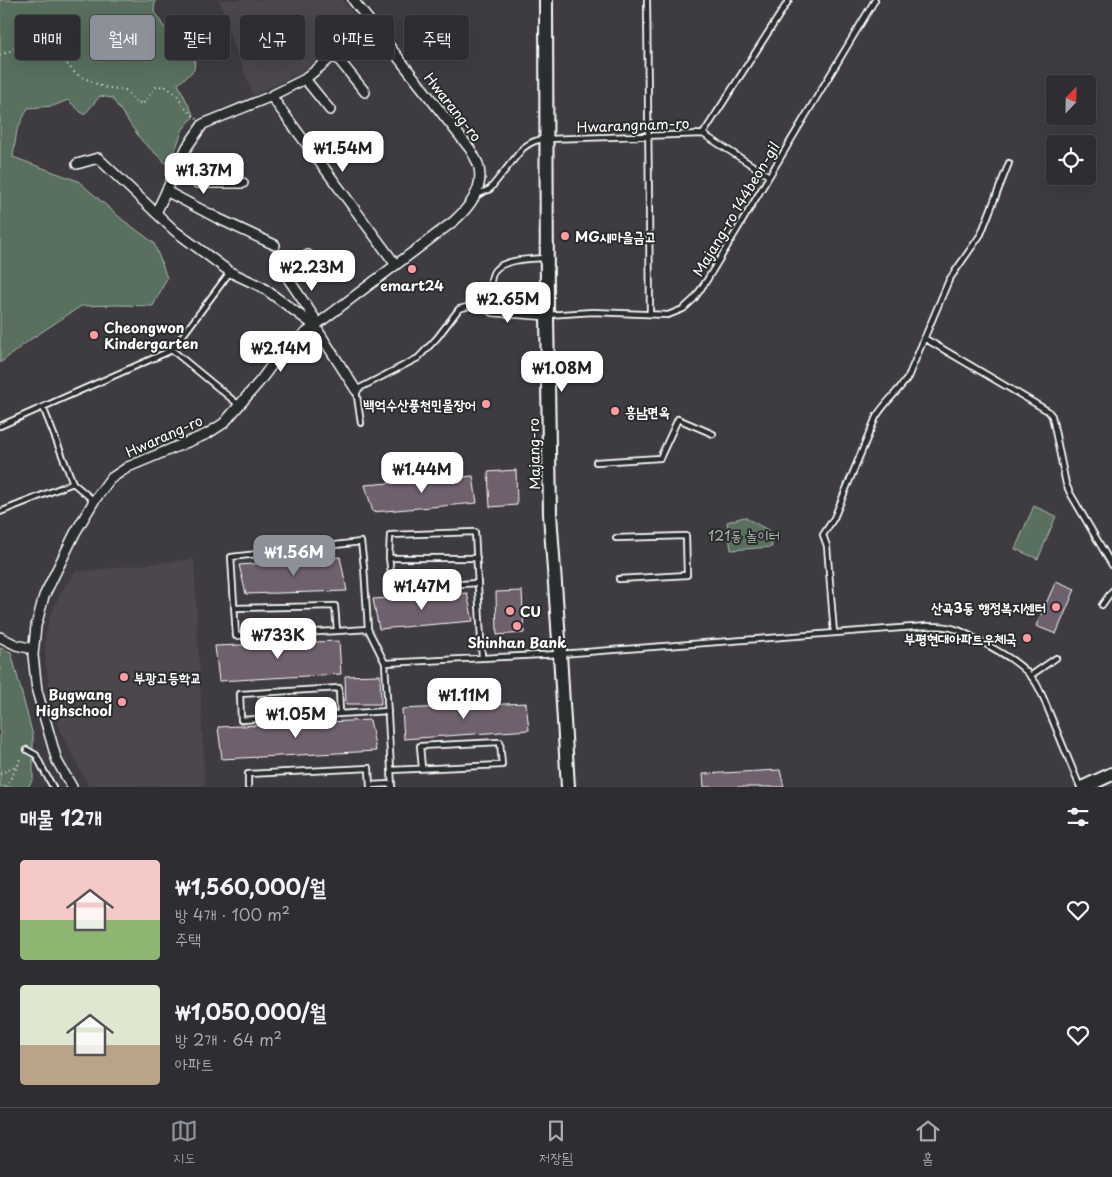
<!DOCTYPE html>
<html lang="ko">
<meta charset="utf-8">
<style>
body{margin:0;font-family:"Playpen Sans","Poor Story",sans-serif;background:#3a393d;color:#f1f3f6;height:100vh;display:flex;flex-direction:column;font-size:19px;white-space:nowrap}
*{box-sizing:border-box;margin:0}
p{font-size:16px;color:#a7a8ab}
.icon{flex:none;width:28px;height:28px;fill:none;stroke:currentColor;stroke-width:2;stroke-linecap:round;stroke-linejoin:round}
.map{position:relative;height:787px;overflow:hidden}
.details{display:flex;flex-direction:column;background:#2e2d31;flex:1}
.details>*{flex:none}
.hud{position:absolute;left:15px;top:15px;width:500px;height:45px;display:flex;gap:10px}
.needle{width:32px;rotate:22deg}
.tools{position:absolute;left:1046px;top:75px;display:grid;gap:10px}
.tools a{display:grid;place-items:center;width:50px;height:50px;border-radius:5px;background:#2e2d31;box-shadow:0 5px 20px #0002,0 0 0 1px #49494d;font-size:25px}
.price{position:absolute;translate:-50% -42px;padding:0 11px;border-radius:10px;background:#fff;color:#222;font-size:16px;line-height:32px;filter:drop-shadow(0 1px 2px #0008)}
.price::after{content:'';position:absolute;left:50%;top:30px;width:15px;height:11px;margin-left:-8px;background:inherit;clip-path:polygon(0 0,100% 0,50% 100%)}
.price.current{background:#8c9099;color:#fff}
ul{padding:0;list-style:none}
li{display:flex;align-items:center;gap:15px;height:125px;padding:0 20px}
li span{display:grid;place-items:center;flex:none;width:140px;height:100px;border-radius:5px;color:#555}
li>.icon{margin-inline-start:auto}
span .icon{width:60px;height:60px;fill:#fffc;stroke-width:1}
li b{font-size:21px}
h2{display:flex;justify-content:space-between;align-items:center;height:60px;padding:0 20px;font-size:21px}
.pill{padding:0 18px;border-radius:5px;background:#2e2d31;box-shadow:0 5px 20px #0002,0 0 0 1px #49494d;font-size:18px;line-height:45px}
.pill.current{background:#8c9099;color:#fff}
.dock{display:flex;justify-content:space-around;align-items:center;height:70px;border-top:1px solid #49494d;background:#2e2d31;font-size:14px;color:#a7a8ab}
.dock a{display:grid;justify-items:center;gap:2px}
.dock .current{color:#8c9099}
.map>svg:first-child{display:block}
.built{fill:#4c474e}
.green{fill:#59705d;stroke:#acb8ae}
.building{fill:#6e606d;stroke:#fff}
.lines{fill:none;stroke-linecap:round;stroke-linejoin:round}
.service-casing{stroke:#fff;stroke-width:8}
.minor-casing{stroke:#fff;stroke-width:12}
.secondary-casing{stroke:#fff;stroke-width:16}
.path{stroke:#fff;stroke-width:2;stroke-dasharray:1 4;stroke-linecap:butt}
.service{stroke:#2a2d2e;stroke-width:4.5}
.minor{stroke:#2a2d2e;stroke-width:9}
.secondary{stroke:#2a2d2e;stroke-width:12}
.poi-dot{fill:#ff9aa2;stroke:#2a2d2e;stroke-width:2}
.labels{text-anchor:middle;dominant-baseline:central;stroke-width:4;stroke-linejoin:round;paint-order:stroke}
.street-label{font-size:14px;fill:#fff;stroke:#2a2d2e}
.poi-label{font-size:14px;font-weight:bold;fill:#fff;stroke:#2a2d2e;text-anchor:start}
.park-label{font-size:14px;fill:#acb8ae;stroke:#2a2d2e}
</style>
<div class="map">
<svg width="1112" height="787" viewBox="0 0 1112 787">
<rect width="100%" height="100%" fill="#3e3c41"/>
<filter id="ink" filterUnits="userSpaceOnUse"><feTurbulence type="fractalNoise" baseFrequency=".02" numOctaves="2"/><feDisplacementMap in="SourceGraphic" scale="10" xChannelSelector="R" yChannelSelector="G"/><feConvolveMatrix kernelMatrix="1 2 1 2 8 2 1 2 1" color-interpolation-filters="sRGB"/></filter>
<g filter="url(#ink)">
<path class="built" d="M219 0H342L361 24 299 74 253 95 228 30 224 13Z
M194 559 205 787H89L61 732 55 713 50 690 46 664 45 640 49 619 59 595 75 572Z"/>
<path class="green" d="M0 0H155L154 11 164 27 180 36 196 52 194 70 178 84 194 116 183 129 169 166 142 141 112 98 100 96 84 115 68 100 53 106 28 108 17 130 13 157 78 181 123 220 154 243 167 278 153 306 118 305 81 306 31 339 0 363Z
M1034 506 1056 516 1038 559 1015 549Z
M744 517 770 531 772 547 731 550 727 522Z
M0 648 11 652 33 736V779L28 787H0Z"/>
<path class="building" d="M516 470 517 505 490 507 488 472Z
M473 476 477 503 373 512 365 485Z
M340 557 347 591 246 594 239 565Z
M1056 581 1075 589 1056 634 1036 626Z
M522 591 524 633 497 635 496 592Z
M467 593 473 621 379 629 373 599Z
M339 641 341 674 219 681 215 646Z
M380 675 381 704H346L345 676Z
M526 703 529 730 404 739 402 709Z
M370 720 376 751 222 759 218 727Z
M780 770 784 787H704L703 774Z"/>
<g class="lines">
<defs>
<path id="service" d="M647 0 650 314
M703 134 789 0
M477 195 490 189 523 148C531 142 537 139 547 139L703 134 769 176
M547 315 593 312 668 315 683 309 694 299 707 280 875 0
M924 338 1048 411 1052 416 1066 484 1070 493 1112 565
M172 350 239 405
M43 407 73 483
M361 423 356 390 418 358 437 338 459 309 470 306 490 305C490 296 489 277 495 270 504 259 532 259 545 258
M0 426 172 350 230 272
M596 462 660 458 678 419 713 434
M0 512 73 483 94 501
M616 538 686 536 687 575 619 579
M389 558H477
M478 583 393 588 389 558 390 535 475 532 482 658
M1102 605 1112 591
M234 608 335 606 337 631 236 636 231 557 361 542 364 567 368 629 385 663
M337 631 368 629
M834 633 827 546 823 535 834 518 876 417C885 402 899 391 908 377L949 280 981 234 1009 163
M1030 676 1056 658
M340 714 339 688 240 694 241 720 388 711
M27 750 36 755 44 771 53 787
M391 770 502 765 500 742 420 746 422 768
M370 785 391 784
M248 787V774L369 768 370 787
M392 787 385 663 560 654 927 626C938 626 948 626 958 630 966 633 974 638 982 642 1002 653 1023 664 1036 683 1039 688 1041 693 1043 697L1080 787"/>
<path id="minor" d="M335 55 365 92
M305 79 330 110
M271 96 396 265
M77 164 98 158 175 231 230 272 262 287 315 326
M176 170 187 178 198 183H243
M166 191 217 218 275 245
M156 213 187 147 203 124 267 98 305 79 371 25
M308 255C298 260 289 264 285 274L314 317 315 326 356 390
M490 305 491 310 493 311 547 315
M0 637 16 645 33 649
M72 787 57 761 37 691 33 655 36 626 44 596 75 533 94 501 110 479 128 467 207 434 224 423 260 381 283 350 454 221C471 206 485 186 478 164 476 159 473 154 470 149L353 0"/>
<path id="secondary" d="M546 0 547 315 550 514 560 654 568 787
M1084 787 1112 774"/>
</defs>
<use href="#service" class="service-casing"/>
<use href="#minor" class="minor-casing"/>
<use href="#secondary" class="secondary-casing"/>
<path class="path" d="M0 55 13 50 19 45H29L47 51 65 62 76 74 103 87 125 90 134 101 143 104 157 86 166 87 177 95 184 107 197 119
M0 774 18 765 21 756
M6 787 18 765"/>
<use href="#service" class="service"/>
<use href="#minor" class="minor"/>
<use href="#secondary" class="secondary"/>
</g>
</g>
<g class="poi-dot">
<circle cx="565" cy="236" r="5"/>
<circle cx="412" cy="269" r="5"/>
<circle cx="94" cy="335" r="5"/>
<circle cx="486" cy="404" r="5"/>
<circle cx="615" cy="411" r="5"/>
<circle cx="1056" cy="607" r="5"/>
<circle cx="510" cy="611" r="5"/>
<circle cx="517" cy="626" r="5"/>
<circle cx="1027" cy="638" r="5"/>
<circle cx="124" cy="677" r="5"/>
<circle cx="122" cy="702" r="5"/>
</g>
<g class="labels">
<g class="street-label">
<text transform="translate(453 107) rotate(52)">Hwarang-ro</text>
<text transform="translate(633 125) rotate(-2)">Hwarangnam-ro</text>
<text transform="translate(736 209) rotate(-59)">Majang-ro 144beon-gil</text>
<text transform="translate(164 436) rotate(-24)">Hwarang-ro</text>
<text transform="translate(534 454) rotate(-91)">Majang-ro</text>
</g>
<g class="poi-label">
<text x="575" y="236">MG새마을금고</text>
<text x="412" y="285" text-anchor="middle">emart24</text>
<text x="104" y="327">Cheongwon<tspan x="104" dy="16">Kindergarten</tspan></text>
<text x="476" y="404" text-anchor="end">백억수산풍천민물장어</text>
<text x="625" y="411">흥남면옥</text>
<text x="1046" y="607" text-anchor="end">산곡3동 행정복지센터</text>
<text x="520" y="611">CU</text>
<text x="1017" y="638" text-anchor="end">부평현대아파트우체국</text>
<text x="517" y="642" text-anchor="middle">Shinhan Bank</text>
<text x="134" y="677">부광고등학교</text>
<text x="112" y="694" text-anchor="end">Bugwang<tspan x="112" dy="16">Highschool</tspan></text>
</g>
<g class="park-label">
<text x="744" y="535">121동 놀이터</text>
</g>
</g>
</svg>
<div class="tools">
<a><svg class="needle" viewBox="-14 -14 28 28"><path d="M0-13l5 13h-10z" fill="#e53935"/><path d="M0 13l5-13h-10z" fill="#a7a8ab"/></svg></a>
<a><svg class="icon" aria-label="locate" viewBox="0 0 24 24"><circle cx="12" cy="12" r="6"/><path d="M12 2v4M12 18v4M2 12h4M18 12h4"/></svg></a>
</div>
<b class="price" style="left:343px;top:173px">₩1.54M</b>
<b class="price" style="left:204px;top:195px">₩1.37M</b>
<b class="price" style="left:312px;top:292px">₩2.23M</b>
<b class="price" style="left:508px;top:324px">₩2.65M</b>
<b class="price" style="left:281px;top:373px">₩2.14M</b>
<b class="price" style="left:562px;top:393px">₩1.08M</b>
<b class="price" style="left:422px;top:494px">₩1.44M</b>
<b class="price current" style="left:294px;top:577px">₩1.56M</b>
<b class="price" style="left:422px;top:611px">₩1.47M</b>
<b class="price" style="left:278px;top:660px">₩733K</b>
<b class="price" style="left:464px;top:720px">₩1.11M</b>
<b class="price" style="left:296px;top:739px">₩1.05M</b>
<div class="hud">
<a class="pill">매매</a>
<a class="pill current">월세</a>
<a class="pill">필터</a>
<a class="pill">신규</a>
<a class="pill">아파트</a>
<a class="pill">주택</a>
</div>
</div>
<section class="details">
<h2>매물 12개<svg class="icon" aria-label="filters" viewBox="0 0 24 24"><path d="M4 7h16M4 17h16"/><circle cx="9" cy="7" r="2"/><circle cx="15" cy="17" r="2"/></svg></h2>
<ul>
<li><span style="background:linear-gradient(#f6c9c9 60%,#8fb573 0)"><svg class="icon" aria-label="home" viewBox="0 0 24 24"><path d="M3 11l9-7 9 7M6 9v11h12V9"/></svg></span><div><b>₩1,560,000/월</b><p>방 4개 · 100 m²</p><p>주택</p></div><svg class="icon" aria-label="heart" viewBox="0 0 24 24"><path d="M12 20l-8-8c-3-5 5-10 8-4 3-6 11-1 8 4z"/></svg></li>
<li><span style="background:linear-gradient(#dfe7d0 60%,#b9a48a 0)"><svg class="icon" aria-label="home" viewBox="0 0 24 24"><path d="M3 11l9-7 9 7M6 9v11h12V9"/></svg></span><div><b>₩1,050,000/월</b><p>방 2개 · 64 m²</p><p>아파트</p></div><svg class="icon" aria-label="heart" viewBox="0 0 24 24"><path d="M12 20l-8-8c-3-5 5-10 8-4 3-6 11-1 8 4z"/></svg></li>
</ul>
</section>
<nav class="dock">
<a class="current"><svg class="icon" aria-label="map" viewBox="0 0 24 24"><path d="M3 6l6-2 6 2 6-2v14l-6 2-6-2-6 2zM9 4v14M15 6v14"/></svg>지도</a>
<a><svg class="icon" aria-label="saved" viewBox="0 0 24 24"><path d="M7 4h10v16l-5-4-5 4z"/></svg>저장됨</a>
<a><svg class="icon" aria-label="home" viewBox="0 0 24 24"><path d="M3 11l9-7 9 7M6 9v11h12V9"/></svg>홈</a>
</nav>
